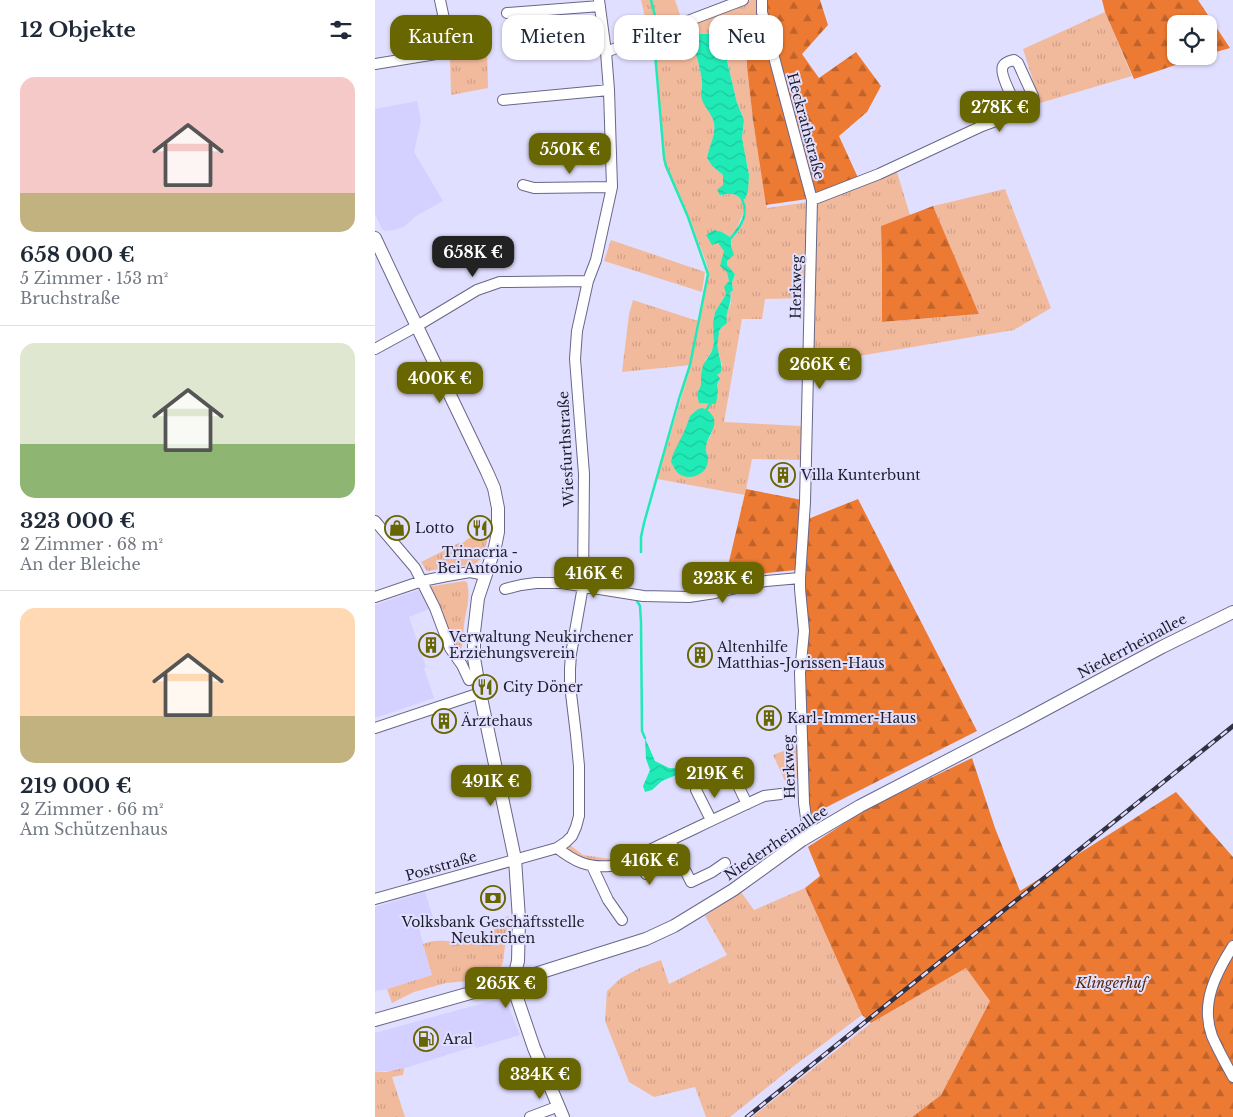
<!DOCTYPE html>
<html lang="de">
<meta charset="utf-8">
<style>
body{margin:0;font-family:"Libre Baskerville",serif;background:#f6f6f7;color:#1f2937;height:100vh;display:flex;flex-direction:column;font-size:19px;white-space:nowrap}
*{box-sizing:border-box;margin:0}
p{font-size:16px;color:#747a83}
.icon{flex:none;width:28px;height:28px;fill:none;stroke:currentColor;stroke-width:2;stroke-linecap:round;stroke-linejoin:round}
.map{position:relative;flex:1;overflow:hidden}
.side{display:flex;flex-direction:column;background:#fff;width:375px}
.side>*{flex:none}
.banner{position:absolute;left:15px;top:15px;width:475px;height:45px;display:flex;gap:10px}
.tools{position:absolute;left:792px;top:15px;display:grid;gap:10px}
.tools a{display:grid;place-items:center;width:50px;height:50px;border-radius:10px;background:#fff;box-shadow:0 1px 4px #0004;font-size:25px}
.price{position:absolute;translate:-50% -42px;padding:0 11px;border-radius:10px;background:#686600;color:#fff;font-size:16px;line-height:32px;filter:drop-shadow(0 1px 2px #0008)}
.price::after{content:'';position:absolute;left:50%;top:30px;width:15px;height:11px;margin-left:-8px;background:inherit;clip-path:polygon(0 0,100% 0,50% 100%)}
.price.active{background:#222;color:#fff}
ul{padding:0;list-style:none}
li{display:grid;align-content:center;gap:10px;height:265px;padding:0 20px}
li+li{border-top:1px solid #e0e1e3}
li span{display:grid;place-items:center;height:155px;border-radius:15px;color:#555}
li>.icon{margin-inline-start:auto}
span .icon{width:90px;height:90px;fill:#fffc;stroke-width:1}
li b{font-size:21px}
h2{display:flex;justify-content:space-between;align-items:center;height:60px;padding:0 20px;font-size:21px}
.chip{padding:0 18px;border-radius:15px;background:#fff;box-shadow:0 1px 4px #0004;font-size:18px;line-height:45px}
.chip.active{background:#686600;color:#fff}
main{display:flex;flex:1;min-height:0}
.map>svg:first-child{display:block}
.built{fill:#d4d0ff}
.grass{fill:url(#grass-tufts);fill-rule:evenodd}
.forest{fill:url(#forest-firs)}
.water{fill:url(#water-waves)}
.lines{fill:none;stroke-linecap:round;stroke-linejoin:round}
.stream{stroke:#20eab6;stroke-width:2.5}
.minor-casing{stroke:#696689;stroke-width:12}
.major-casing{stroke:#696689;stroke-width:14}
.minor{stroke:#fff;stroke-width:10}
.major{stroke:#fff;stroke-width:12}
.rail-casing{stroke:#323141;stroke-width:4.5}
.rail{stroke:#e1dfff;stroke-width:2.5;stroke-dasharray:8;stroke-linecap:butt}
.labels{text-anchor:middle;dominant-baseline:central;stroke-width:4;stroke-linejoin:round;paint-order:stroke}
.street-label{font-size:14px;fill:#1e1d2b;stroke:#e1dfff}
.poi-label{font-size:14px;fill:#1e1d2b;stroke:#e1dfff;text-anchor:start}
.park-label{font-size:14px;font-style:italic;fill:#56290d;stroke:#e1dfff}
</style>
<main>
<section class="side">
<h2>12 Objekte<svg class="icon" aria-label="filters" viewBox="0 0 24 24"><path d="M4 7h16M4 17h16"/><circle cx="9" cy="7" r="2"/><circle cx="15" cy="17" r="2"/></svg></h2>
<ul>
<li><span style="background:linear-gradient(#f6c9c9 75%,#c2b280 0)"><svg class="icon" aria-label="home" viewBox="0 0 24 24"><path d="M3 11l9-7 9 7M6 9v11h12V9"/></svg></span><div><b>658 000 €</b><p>5 Zimmer · 153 m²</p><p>Bruchstraße</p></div></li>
<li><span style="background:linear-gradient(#dfe7d0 65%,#8fb573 0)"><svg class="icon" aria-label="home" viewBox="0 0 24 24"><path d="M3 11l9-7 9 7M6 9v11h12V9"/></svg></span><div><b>323 000 €</b><p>2 Zimmer · 68 m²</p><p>An der Bleiche</p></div></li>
<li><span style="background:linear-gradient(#ffd9b3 70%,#c2b280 0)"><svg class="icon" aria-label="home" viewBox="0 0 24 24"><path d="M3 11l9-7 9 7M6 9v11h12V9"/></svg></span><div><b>219 000 €</b><p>2 Zimmer · 66 m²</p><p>Am Schützenhaus</p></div></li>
</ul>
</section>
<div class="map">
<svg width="858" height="1117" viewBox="0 0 858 1117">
<defs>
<pattern id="grass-tufts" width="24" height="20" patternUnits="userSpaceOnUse" patternTransform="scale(1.25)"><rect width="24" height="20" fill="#f2ba9d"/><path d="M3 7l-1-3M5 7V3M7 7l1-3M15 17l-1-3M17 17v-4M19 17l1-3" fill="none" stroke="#cf9f87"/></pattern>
<pattern id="forest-firs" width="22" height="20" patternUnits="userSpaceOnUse" patternTransform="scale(1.25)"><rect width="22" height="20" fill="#ec7a32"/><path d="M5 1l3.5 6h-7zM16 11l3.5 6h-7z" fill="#bf632b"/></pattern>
<pattern id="water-waves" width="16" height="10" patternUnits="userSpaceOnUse" patternTransform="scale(1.25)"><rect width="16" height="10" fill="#20eab6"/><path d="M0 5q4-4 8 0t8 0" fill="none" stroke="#1dc89d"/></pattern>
</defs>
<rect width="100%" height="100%" fill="#e1dfff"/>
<path class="built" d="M42 101 46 121 39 152 68 201 41 216 30 226 19 230 10 231 7 229 0 214V109Z
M46 589 57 608 34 617 51 667 49 668 59 698 0 718V605Z
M50 892 58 917 42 921 57 975 12 989 0 991V907Z
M130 997 145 1035 101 1048 100 1046 24 1070 0 1072V1033Z"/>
<path class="grass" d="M266 0H300L305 15 303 21 273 30Z
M376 0H381L383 2 384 14 370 28 372 67 378 120 392 208 434 202 432 298 390 299 387 319H367L349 422 427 426 426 460 377 459 370 495 282 479 316 365 247 372 254 314 258 300 323 321 319 345 333 273 332 265 314 217 290 167 288 158 283 81 278 40 279 36ZM338 34 344 36 348 44 362 103 369 120 367 138 374 175 363 196 356 194 345 195 348 185V175L337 166 332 158C334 146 341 135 339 123 338 113 329 107 327 98 326 93 327 91 327 86 328 81 323 59 321 55L309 52 302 53 298 57 290 58 285 52 282 51 284 40 286 45 292 43ZM371 209C371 221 364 232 356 240 356 248 358 255 352 261V265L360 274 357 283 358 290 355 293 356 298V303L352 312 351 319 343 333V351L347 365 342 375 344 382 342 385 343 390 322 394 326 385V375L331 359 337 351 340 343 338 323 340 312 350 296 354 281 350 251 343 243 347 232 355 237 362 228 369 211ZM315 416 337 432 330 446 333 460 309 432Z
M730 12 757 76 665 103 648 49Z
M112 47 113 88 76 95 75 58 80 57 79 52Z
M521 169 535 215 506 226 508 322 604 314 558 206 630 189 676 308 639 330 436 364 440 203Z
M236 240 330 272 327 292 229 261Z
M94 538 112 540C110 549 109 558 100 564L52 571 46 562 84 543 86 544Z
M89 581 92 582C96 598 91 609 89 625 88 633 89 641 86 649L83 650 79 649 52 587Z
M424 745 426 776 411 783 398 755Z
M195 845 208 855 243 860 236 862 209 860 194 852 193 847Z
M288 845H294L298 855 294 860 293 853 278 860 277 867 271 866 268 856 270 854 271 861 286 853Z
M430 888 487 1015 415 1069 355 1117H331L320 1087 279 1097 254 1082 230 1021 232 991 246 978 265 968 286 960 294 984 352 955 330 916 366 892 379 910Z
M134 916 128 962 125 969 117 974 93 981 71 983 39 992 17 1003 12 989 57 975 48 944C52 943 56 941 60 941 82 939 107 951 121 927L118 921Z
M591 968 615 1001 566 1095 537 1117H377L496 1023Z
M29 1068 28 1075 17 1077 30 1117H0V1072H11Z"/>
<path class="forest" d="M390 0H445L453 25 427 54 444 78 481 52 506 86 492 112 464 136 484 180 439 198 391 205 378 120 372 67 371 29 384 14Z
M727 0H823L855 48 834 54V24H801V56H827L759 79 730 12Z
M558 206 604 314 507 322V269L506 226Z
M371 489 427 500 421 570 392 573 349 583Z
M483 499 602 731 432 817 430 778V584L433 519Z
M597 758 620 828 645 891 801 792 858 857V1117H537L566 1095 615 1001 591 968 496 1023 487 1015 430 888 445 876 433 847 491 809Z"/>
<path class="water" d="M319 34H338L344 36 348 44 362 103 369 120 367 138 374 175 373 191 370 199H366C360 192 353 194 345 195L342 190 348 185V175L337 166 332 158C334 146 341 135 339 123 337 112 326 105 326 94 326 91 327 89 327 86 328 81 323 59 321 55 306 50 307 50 294 60L290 58 284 51H282L280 53 279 42 284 40 286 45Z
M370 205C374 218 364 231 356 240V246L359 255 352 261V265L360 274 357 283 358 290 355 293C358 304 349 312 352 323 342 331 345 329 343 340 341 354 348 360 346 372L342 375 345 378 342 385 343 390 341 404 324 403 322 394 326 385V375L328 365 337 351 339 343 338 323 340 312 350 296 351 293 349 287 354 281 352 272 345 266 349 251 343 243 337 245 331 235 339 230 347 232 355 237C362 229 371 217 368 206Z
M327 408C332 409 334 411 337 415 345 426 331 436 331 448 330 451 333 455 333 459 334 475 312 483 302 472 299 469 298 465 296 462L298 454 309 432 315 416 323 409Z
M270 738 280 761 294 768 316 769 287 781 277 790 270 792 268 786 275 770 271 759Z"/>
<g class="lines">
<path class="stream" d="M276 0 282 24
M367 199 369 205
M332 409 335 404
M266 552V537L269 523 304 399 315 365 333 274 313 217 291 166 289 158 280 53
M262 601 265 606 266 622 267 731 270 738"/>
<defs>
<path id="minor" d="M387 0V12L437 200 430 502 425 578V589L429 631 425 673 429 803 431 818 439 832
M132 13 225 6
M231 52 368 0
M0 64 61 54C78 44 68 16 65 0
M128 100 234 90
M148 185 159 188 237 187
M437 200 504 174 607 126 654 109 659 102 658 96 643 63 639 60C635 61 630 62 628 66 624 73 638 99 642 107L640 114
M0 349 42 326 102 290 125 282 213 281
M0 521 40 568 60 608 75 648 87 665 94 680
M130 589 146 585 161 583H187L268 596 314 597 340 593 391 581 425 578
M0 597 47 581 72 576 95 572 110 575
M0 728 105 693
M358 775 372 804
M321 790 336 820
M295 840 316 882 337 872 350 863
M182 848C199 861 212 868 235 866 250 864 270 852 285 845 319 829 354 812 389 796L406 794
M262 856 271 874 305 858
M217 866 233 900 247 920
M0 899 182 848 191 842 197 836 201 827 204 816V766L201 735 195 685V669L196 654 208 586 209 474 200 359 202 331 213 281 221 260 237 187 234 90 231 52 224 0
M858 946C841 973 825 1003 837 1036 843 1050 851 1064 858 1077
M155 1117 184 1106"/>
<path id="major" d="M0 238 24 289 112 472 119 488 123 508V532L120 547 103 598 99 632V658L105 693 140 859 144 919 143 961 138 981 142 998 159 1048 188 1117
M0 1020 138 981 271 939 299 926 358 890 427 840 485 806 647 722 787 647 858 612"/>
</defs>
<use href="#minor" class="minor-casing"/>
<use href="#major" class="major-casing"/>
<use href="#minor" class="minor"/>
<use href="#major" class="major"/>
<defs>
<path id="rail" d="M372 1117 858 726"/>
</defs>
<use href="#rail" class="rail-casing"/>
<use href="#rail" class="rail"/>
</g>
<defs>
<symbol id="building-ring" viewBox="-11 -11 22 22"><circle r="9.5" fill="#e1dfff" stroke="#686600" stroke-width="1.5"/><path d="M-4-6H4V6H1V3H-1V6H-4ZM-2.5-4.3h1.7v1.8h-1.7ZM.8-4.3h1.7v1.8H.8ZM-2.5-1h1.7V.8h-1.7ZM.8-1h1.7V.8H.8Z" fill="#686600"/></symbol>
<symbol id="shop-ring" viewBox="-11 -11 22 22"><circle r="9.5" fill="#e1dfff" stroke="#686600" stroke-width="1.5"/><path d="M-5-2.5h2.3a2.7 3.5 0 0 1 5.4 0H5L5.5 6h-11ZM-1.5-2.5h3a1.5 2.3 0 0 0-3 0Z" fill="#686600"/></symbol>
<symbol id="restaurant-ring" viewBox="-11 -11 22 22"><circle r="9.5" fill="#e1dfff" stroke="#686600" stroke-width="1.5"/><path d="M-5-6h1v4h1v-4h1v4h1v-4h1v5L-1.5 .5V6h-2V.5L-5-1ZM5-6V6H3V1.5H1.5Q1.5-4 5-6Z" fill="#686600"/></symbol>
<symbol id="bank-ring" viewBox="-11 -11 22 22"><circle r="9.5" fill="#e1dfff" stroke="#686600" stroke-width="1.5"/><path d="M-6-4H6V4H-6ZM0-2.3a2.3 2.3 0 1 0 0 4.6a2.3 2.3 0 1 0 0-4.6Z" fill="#686600"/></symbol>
<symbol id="fuel-ring" viewBox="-11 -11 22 22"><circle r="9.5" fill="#e1dfff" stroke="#686600" stroke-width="1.5"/><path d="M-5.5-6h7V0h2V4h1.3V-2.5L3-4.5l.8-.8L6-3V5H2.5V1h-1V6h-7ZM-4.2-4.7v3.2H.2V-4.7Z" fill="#686600"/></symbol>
</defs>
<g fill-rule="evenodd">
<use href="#building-ring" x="394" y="461" width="28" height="28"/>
<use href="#shop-ring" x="8" y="514" width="28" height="28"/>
<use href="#restaurant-ring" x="91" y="514" width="28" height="28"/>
<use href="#building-ring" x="42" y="631" width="28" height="28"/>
<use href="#building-ring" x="311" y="641" width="28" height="28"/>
<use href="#restaurant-ring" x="96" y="673" width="28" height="28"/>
<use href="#building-ring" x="380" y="704" width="28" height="28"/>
<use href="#building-ring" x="55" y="707" width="28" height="28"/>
<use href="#bank-ring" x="104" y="884" width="28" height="28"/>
<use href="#fuel-ring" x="37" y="1025" width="28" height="28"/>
</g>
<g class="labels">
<g class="street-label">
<text transform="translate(431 126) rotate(75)">Heckrathstraße</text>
<text transform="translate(421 287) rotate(-89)">Herkweg</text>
<text transform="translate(191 449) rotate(-93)">Wiesfurthstraße</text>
<text transform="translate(757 646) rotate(-28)">Niederrheinallee</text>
<text transform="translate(414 767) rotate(-92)">Herkweg</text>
<text transform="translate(401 843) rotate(-34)">Niederrheinallee</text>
<text transform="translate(66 866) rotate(-16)">Poststraße</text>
</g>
<g class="poi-label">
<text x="426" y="475">Villa Kunterbunt</text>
<text x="40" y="528">Lotto</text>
<text x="105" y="552" text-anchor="middle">Trinacria -<tspan x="105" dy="16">Bei Antonio</tspan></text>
<text x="74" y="637">Verwaltung Neukirchener<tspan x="74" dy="16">Erziehungsverein</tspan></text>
<text x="342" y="647">Altenhilfe<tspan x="342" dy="16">Matthias-Jorissen-Haus</tspan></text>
<text x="128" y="687">City Döner</text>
<text x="412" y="718">Karl-Immer-Haus</text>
<text x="86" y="721">Ärztehaus</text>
<text x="118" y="922" text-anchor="middle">Volksbank Geschäftsstelle<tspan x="118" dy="16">Neukirchen</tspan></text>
<text x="68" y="1039">Aral</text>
</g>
<g class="park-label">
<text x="736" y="983">Klingerhuf</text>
</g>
</g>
</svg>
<div class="tools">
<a><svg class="icon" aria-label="locate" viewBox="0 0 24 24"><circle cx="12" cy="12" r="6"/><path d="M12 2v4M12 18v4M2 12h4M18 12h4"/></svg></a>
</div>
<b class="price" style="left:625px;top:133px">278K €</b>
<b class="price" style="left:195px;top:175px">550K €</b>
<b class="price active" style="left:98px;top:278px">658K €</b>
<b class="price" style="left:445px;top:390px">266K €</b>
<b class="price" style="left:65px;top:404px">400K €</b>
<b class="price" style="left:219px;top:599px">416K €</b>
<b class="price" style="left:348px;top:604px">323K €</b>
<b class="price" style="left:340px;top:799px">219K €</b>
<b class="price" style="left:116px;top:807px">491K €</b>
<b class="price" style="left:275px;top:886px">416K €</b>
<b class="price" style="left:131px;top:1009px">265K €</b>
<b class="price" style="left:165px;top:1100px">334K €</b>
<div class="banner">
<a class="chip active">Kaufen</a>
<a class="chip">Mieten</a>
<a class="chip">Filter</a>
<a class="chip">Neu</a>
</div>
</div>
</main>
